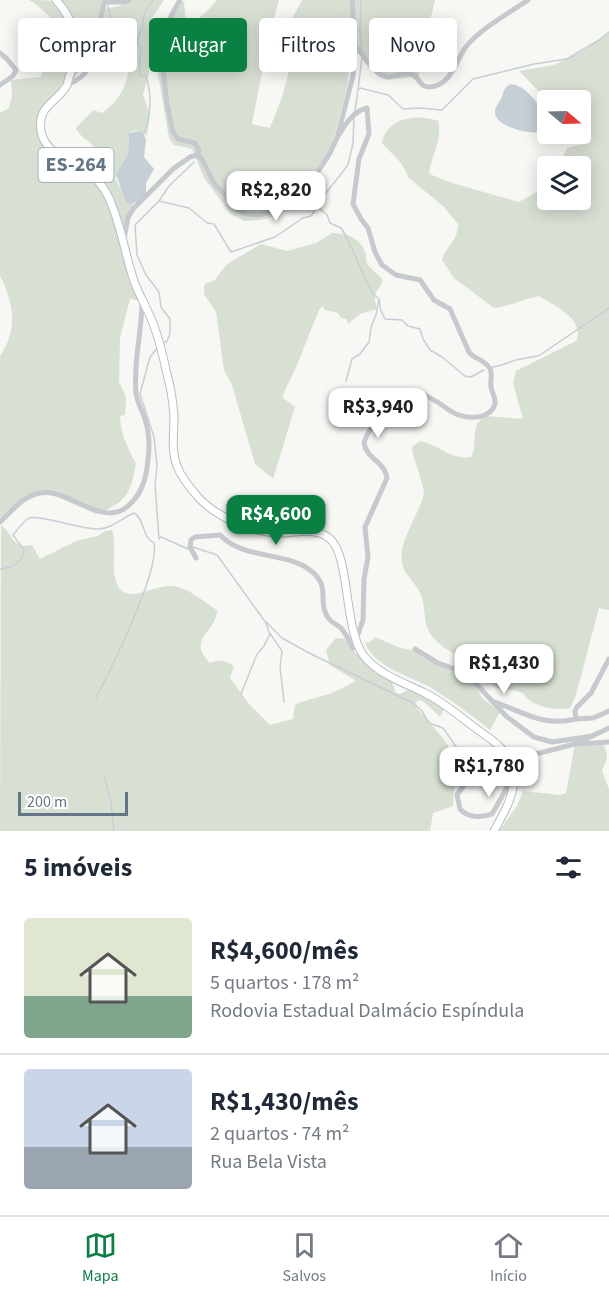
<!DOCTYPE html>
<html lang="pt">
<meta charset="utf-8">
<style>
body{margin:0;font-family:"Source Sans 3",sans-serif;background:#f2f2f3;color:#1f2937;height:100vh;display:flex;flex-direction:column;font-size:22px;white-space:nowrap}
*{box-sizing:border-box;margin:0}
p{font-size:20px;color:#747a83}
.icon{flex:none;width:33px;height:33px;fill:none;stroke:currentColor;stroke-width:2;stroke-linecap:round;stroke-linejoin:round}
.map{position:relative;height:831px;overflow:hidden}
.details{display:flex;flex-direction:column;background:#fff;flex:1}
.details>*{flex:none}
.banner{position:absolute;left:18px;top:18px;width:573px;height:54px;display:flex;gap:12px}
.needle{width:39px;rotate:109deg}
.buttons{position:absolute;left:537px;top:90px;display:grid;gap:12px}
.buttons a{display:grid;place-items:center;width:54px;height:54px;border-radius:6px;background:#fff;box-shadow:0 3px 15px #0003;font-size:30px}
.scale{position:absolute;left:18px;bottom:15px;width:110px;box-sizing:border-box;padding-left:6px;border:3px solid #637688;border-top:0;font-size:16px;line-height:21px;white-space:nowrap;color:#637688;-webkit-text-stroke:4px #fff;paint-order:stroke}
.price{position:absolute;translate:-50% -51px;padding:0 14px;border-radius:12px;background:#fff;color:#222;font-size:20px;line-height:39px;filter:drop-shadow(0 2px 3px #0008)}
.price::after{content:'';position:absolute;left:50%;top:36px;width:18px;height:14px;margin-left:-9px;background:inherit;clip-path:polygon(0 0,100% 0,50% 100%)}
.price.current{background:#0b8043;color:#fff}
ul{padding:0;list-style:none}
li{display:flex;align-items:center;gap:18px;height:150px;padding:0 24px}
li+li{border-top:2px solid #e0e1e3}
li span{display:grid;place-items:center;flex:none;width:168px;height:120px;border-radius:6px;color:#555}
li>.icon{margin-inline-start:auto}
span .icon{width:72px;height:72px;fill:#fffc;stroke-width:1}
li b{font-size:26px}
h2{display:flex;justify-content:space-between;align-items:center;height:72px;padding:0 24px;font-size:26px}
.pill{padding:0 21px;border-radius:6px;background:#fff;box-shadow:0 3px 15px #0003;font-size:21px;line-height:54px}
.pill.current{background:#0b8043;color:#fff}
.tab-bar{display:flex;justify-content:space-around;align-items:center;height:84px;border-top:2px solid #e0e1e3;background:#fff;font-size:16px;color:#747a83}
.tab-bar a{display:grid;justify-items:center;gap:3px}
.tab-bar .current{color:#0b8043}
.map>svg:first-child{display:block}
.green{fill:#d8e0d4}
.water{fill:#c6cfd5}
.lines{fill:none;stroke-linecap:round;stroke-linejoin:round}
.stream{stroke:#c6cfd5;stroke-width:1.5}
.major-casing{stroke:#b9bdc1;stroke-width:9}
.minor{stroke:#c6cace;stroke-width:5}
.major{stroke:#fff;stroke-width:7}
.labels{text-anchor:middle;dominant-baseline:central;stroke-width:6;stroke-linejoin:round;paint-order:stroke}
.shield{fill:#fff;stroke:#929fac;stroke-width:1.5}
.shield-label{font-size:20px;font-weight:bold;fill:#637688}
</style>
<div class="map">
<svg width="609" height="831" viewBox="0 0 609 831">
<rect width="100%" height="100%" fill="#f7f7f4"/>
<path class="green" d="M29 0C36 0 46 0 52 1 73 12 76 53 68 73 63 86 51 96 45 108 41 117 41 130 40 140 51 159 71 165 88 177 98 184 103 193 109 203L141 301 130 299 120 338 119 382 126 397 125 415 120 416C121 435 127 447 136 463 131 494 126 503 96 514L44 491 33 492 0 518V356C18 330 14 303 0 276V113L9 108 12 96 11 80 41 77 42 72C86 57 55 15 29 0Z
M59 0H106L102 10 122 5 128 0H164L149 22V74L143 95 150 114 147 136C142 130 136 129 129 133L128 154 117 172 116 179 126 200 131 205 134 204 122 233 115 209 88 171 96 151C93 141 80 139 76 128L93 110 102 113C115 105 127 87 128 72L115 65 116 62 96 39 89 59 72 81C73 75 78 66 79 58 83 35 72 18 59 0Z
M180 0 184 2 186 26 189 28C198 18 209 11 217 0H279L270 32 252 124 270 128 282 97 290 67 288 40 292 19 302 0H435L419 67V82L412 77C402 79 392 80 384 74 372 67 370 50 355 55L349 66 348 84 331 149 307 191 276 216 260 220 244 221 231 214 204 178 192 149 174 145 169 138 157 68 163 49 165 27Z
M609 32V610L599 608 576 695 570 708C556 711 531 707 523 693L500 687 498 689 488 682 505 671C482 669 435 651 427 627 423 615 426 603 419 591 410 575 399 572 402 550 404 536 418 513 423 498L424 490 412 451 413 446 420 441C439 445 451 460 471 457 479 444 468 423 487 416L523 419 513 383 516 371 576 341C586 320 554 305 539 296 523 299 510 306 494 308L454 278 442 260C447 245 458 241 458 224L444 207 409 178 401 163 382 143C386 118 417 113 438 121 443 139 432 155 429 173L432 175 452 183 519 202 547 186 548 200H580V166L562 165 563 157 567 148 584 144 575 136 580 134V100L548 101 519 71 554 65 581 52Z
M332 233C346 233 360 237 365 252 367 257 365 262 369 266 373 271 379 275 383 280 376 296 372 291 377 309L360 314 348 324 346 319 341 318 338 313 325 310 322 306 319 310 297 365 282 397 295 407 273 479 255 464 232 385 224 370 216 312 204 294V286L206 283 214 281 227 264 261 244 287 251 316 243Z
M1 525C15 536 11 549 32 545L40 559 76 541 98 536 105 531 112 530C117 547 111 564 116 581 124 608 153 584 172 586 188 587 204 602 217 610 216 633 186 639 210 663 219 659 226 661 234 666L230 678 249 704 270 725 293 719 295 705 298 703 332 693 356 681 330 665 326 650 336 638 345 639C355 657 371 666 390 676L396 693 400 694 416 686 447 704 440 717 423 701 418 700 415 704 416 707 443 738 456 758 453 806 433 813 430 831H0Z
M375 637 400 648 413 650 425 658 472 678 482 698 500 712 490 730C472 715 453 702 433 689 411 676 375 668 365 643L370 642Z
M575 744 604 745C609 762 607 756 602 771L609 789V831H499L517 806 523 791 561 795 566 793Z"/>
<path class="water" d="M511 84C526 85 538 105 547 115V130C536 137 495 128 495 112 495 107 499 103 501 99 504 92 503 87 511 84Z
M139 131 143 132 146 140 144 157 154 169 146 183V194L138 201 130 205 125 200 116 174 128 154 129 133Z"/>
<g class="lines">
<path class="stream" d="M361 0 360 31 362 50
M108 6C114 39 118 31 142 47L140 56V75L146 76C152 95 151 115 144 133
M137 43 139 35 143 27C142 14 146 10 153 0
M358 90 360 88 388 95 403 109 420 108 442 110 473 79 534 64 567 59 599 40 609 32
M355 112 362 58
M159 201 189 208 207 223 214 224 231 252 275 237 303 218 311 216 326 193 348 165 353 143 354 117
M319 208 327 215 330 223 341 228 346 236 372 293 379 299 381 311 385 319 402 320 408 326 420 329 423 339 430 350 442 357 465 376 471 377 484 370
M162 344 167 341 170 334V319L161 307 159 292 146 275 137 255 135 225 159 201 169 186 194 162
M158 347 150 357 140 394 154 437 157 466 155 484 159 539
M492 367C505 366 511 360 521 359 528 357 533 358 540 355L609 308
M346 381 352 359 360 354 369 342 371 327 376 315 379 299
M160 538 161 537 188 549
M193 547 217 555 264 620 282 638 309 653 413 703 422 711 429 723 443 728 457 748 477 759
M0 569C12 568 23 562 24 550L13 535C17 530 23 522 29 518 38 514 84 530 99 529 113 528 122 518 134 513 145 519 142 538 154 543
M265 621 269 632 282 651 280 667 284 702
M241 694 257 654 264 646 270 634
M96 698C110 671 160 571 154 544
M105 778 111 802 114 831"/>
<defs>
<path id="major" d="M56 0C76 21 81 48 70 75 68 78 68 82 67 85 57 103 37 105 41 131 45 156 77 162 93 176 103 185 109 196 113 208 122 232 126 257 134 281 139 295 147 308 152 321 159 337 163 356 167 374 171 388 173 402 174 417 174 432 171 451 177 466 181 477 190 488 198 497 216 517 250 531 276 533 293 534 314 526 329 538 351 555 343 629 364 656 379 675 405 683 425 693 443 702 458 715 474 727 483 734 492 739 500 747 527 774 509 804 494 831"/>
</defs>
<use href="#major" class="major-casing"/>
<path class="minor" d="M180 0 170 18 167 45 162 60 167 104 173 132 178 139 195 143 199 150 197 155
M355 45C364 55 374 76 388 77 395 77 403 72 411 74 419 76 419 87 429 87 450 87 456 61 465 48 481 28 508 14 528 0
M0 53 7 59 16 70 13 76 0 85
M67 85C105 71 93 31 105 2H125L129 0
M337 138C344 126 353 111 367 108L369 134 359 159 353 204 361 219 368 228 375 252 382 265 396 275 420 280 434 300 450 309 469 352C475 360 485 359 490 369 493 374 490 380 491 387 492 393 496 398 495 404 491 419 470 419 459 415 452 413 445 407 439 403 414 387 392 384 379 414 375 424 367 432 364 443 366 458 385 462 387 478L365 527 368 557 364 579 363 620 356 640
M124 239 128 217 134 208 173 169 190 157 197 155 202 159 214 183 239 211 246 214 259 215 277 210 307 189 330 153 337 138 353 76 355 45 352 0
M0 522C12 511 23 496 40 493 71 488 103 530 129 505 142 494 147 475 148 459 150 446 149 432 145 419 142 410 137 402 136 393 133 362 142 332 142 302
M196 558 190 547 191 540 195 537 220 535C244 560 284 551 310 570 332 587 317 600 327 616 330 622 336 624 341 628 346 633 349 642 353 648H360
M415 649 438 663 466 673 506 716 534 737 552 742 593 736
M609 659 591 693 577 707 575 711 576 719 593 718 609 711
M495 702C525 713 544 727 576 719
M578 744 609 742
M514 771 532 755 575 744 609 728
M464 785 457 795 460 809C468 818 481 818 492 814L508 786 515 781"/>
<use href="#major" class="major"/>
</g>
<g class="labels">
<rect class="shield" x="38.5" y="148" width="75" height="34" rx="4.5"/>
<g class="shield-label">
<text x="76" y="165">ES-264</text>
</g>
</g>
</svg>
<div class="buttons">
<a><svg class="needle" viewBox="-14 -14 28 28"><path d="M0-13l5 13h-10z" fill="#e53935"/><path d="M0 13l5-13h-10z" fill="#747a83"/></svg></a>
<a><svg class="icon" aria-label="layers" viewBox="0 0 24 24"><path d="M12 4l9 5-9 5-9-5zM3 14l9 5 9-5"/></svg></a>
</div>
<div class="scale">200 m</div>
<b class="price" style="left:276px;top:222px">R$2,820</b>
<b class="price" style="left:378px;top:439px">R$3,940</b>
<b class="price current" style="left:276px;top:546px">R$4,600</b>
<b class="price" style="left:504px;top:695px">R$1,430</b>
<b class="price" style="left:489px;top:798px">R$1,780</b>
<div class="banner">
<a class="pill">Comprar</a>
<a class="pill current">Alugar</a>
<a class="pill">Filtros</a>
<a class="pill">Novo</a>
</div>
</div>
<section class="details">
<h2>5 imóveis<svg class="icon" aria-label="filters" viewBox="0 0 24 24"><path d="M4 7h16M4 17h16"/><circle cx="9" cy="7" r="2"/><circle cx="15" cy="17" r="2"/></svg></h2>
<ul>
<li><span style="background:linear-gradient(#dfe7d0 65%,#7fa58c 0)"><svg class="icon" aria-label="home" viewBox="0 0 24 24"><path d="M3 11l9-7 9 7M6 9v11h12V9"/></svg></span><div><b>R$4,600/mês</b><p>5 quartos · 178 m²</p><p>Rodovia Estadual Dalmácio Espíndula</p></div></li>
<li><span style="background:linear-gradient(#c9d6e8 65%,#9aa5b1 0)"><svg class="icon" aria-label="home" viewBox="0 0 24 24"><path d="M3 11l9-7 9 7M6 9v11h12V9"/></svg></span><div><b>R$1,430/mês</b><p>2 quartos · 74 m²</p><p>Rua Bela Vista</p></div></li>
</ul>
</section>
<nav class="tab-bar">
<a class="current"><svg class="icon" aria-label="map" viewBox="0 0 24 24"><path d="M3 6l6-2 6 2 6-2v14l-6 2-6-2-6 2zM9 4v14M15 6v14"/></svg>Mapa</a>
<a><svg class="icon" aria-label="saved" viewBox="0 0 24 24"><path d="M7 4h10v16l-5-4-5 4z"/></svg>Salvos</a>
<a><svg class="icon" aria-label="home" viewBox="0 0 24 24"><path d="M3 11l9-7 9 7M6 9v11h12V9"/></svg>Início</a>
</nav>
